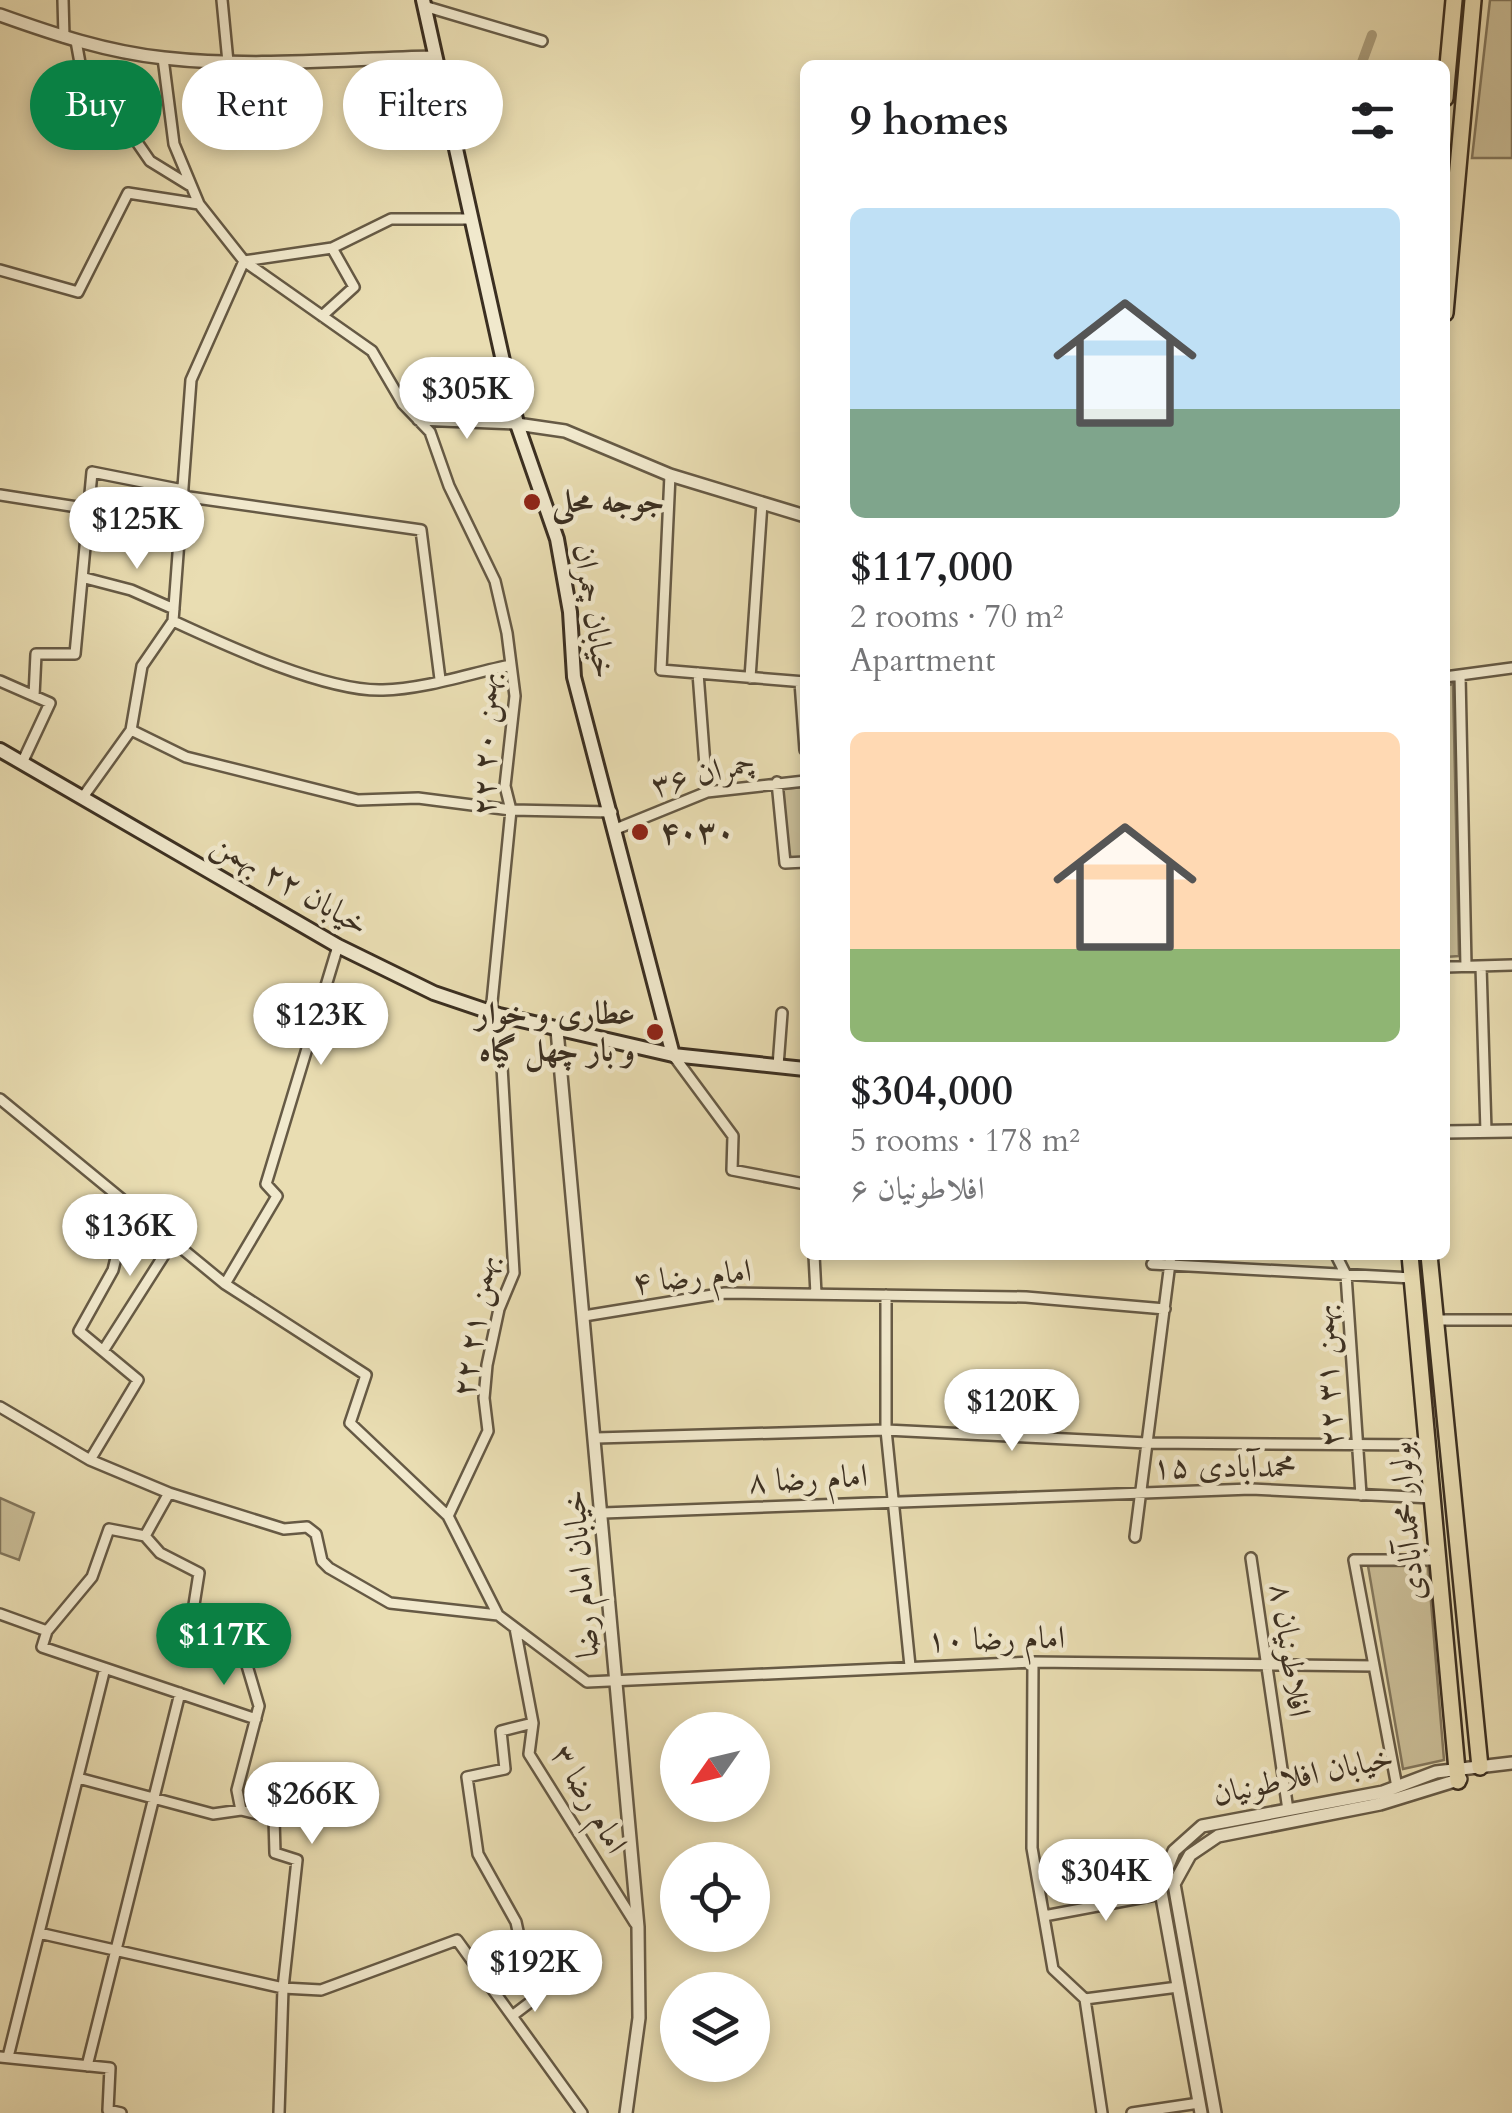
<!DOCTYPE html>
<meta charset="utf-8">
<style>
body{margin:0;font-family:Cardo,Amiri,serif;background:#f6f6f6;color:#202124;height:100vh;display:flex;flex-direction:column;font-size:38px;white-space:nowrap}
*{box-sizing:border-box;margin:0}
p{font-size:32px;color:#757577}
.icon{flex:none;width:55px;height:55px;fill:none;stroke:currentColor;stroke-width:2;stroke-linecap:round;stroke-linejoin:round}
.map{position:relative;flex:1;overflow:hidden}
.sheet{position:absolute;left:800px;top:60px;width:650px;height:1200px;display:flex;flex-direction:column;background:#fff;border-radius:15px;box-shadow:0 5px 15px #0003}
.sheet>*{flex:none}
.hud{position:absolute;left:30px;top:60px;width:620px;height:90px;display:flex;gap:20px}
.needle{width:65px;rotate:236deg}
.fabs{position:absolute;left:660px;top:1712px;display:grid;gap:20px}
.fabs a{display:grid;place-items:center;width:110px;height:110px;border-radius:50%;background:#fff;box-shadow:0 5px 15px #0003;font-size:50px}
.price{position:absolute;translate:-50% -85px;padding:0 22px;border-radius:35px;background:#fff;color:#222;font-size:32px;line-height:65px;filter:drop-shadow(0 2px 5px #0008)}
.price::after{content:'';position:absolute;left:50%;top:60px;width:30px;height:22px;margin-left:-15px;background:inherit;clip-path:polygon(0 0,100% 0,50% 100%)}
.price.active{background:#0b8043;color:#fff}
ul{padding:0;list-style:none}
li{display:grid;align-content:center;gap:20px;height:530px;padding:0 50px}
li span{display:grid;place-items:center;height:310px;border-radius:15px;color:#555}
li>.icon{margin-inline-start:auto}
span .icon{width:180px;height:180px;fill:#fffc;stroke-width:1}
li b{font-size:42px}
h2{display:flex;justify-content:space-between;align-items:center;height:120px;padding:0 50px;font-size:42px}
.pill{padding:0 35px;border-radius:45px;background:#fff;box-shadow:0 5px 15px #0003;font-size:35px;line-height:90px}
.pill.active{background:#0b8043;color:#fff}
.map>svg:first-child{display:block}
.green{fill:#cbbf99;stroke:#83775d;stroke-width:2.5}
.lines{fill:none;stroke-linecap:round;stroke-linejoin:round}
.canal{stroke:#aea281;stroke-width:10}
.minor-casing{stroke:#665a45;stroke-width:14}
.tertiary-casing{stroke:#665a45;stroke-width:16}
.secondary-casing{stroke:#3b2f21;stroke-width:18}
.primary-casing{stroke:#3b2f21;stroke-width:20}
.minor{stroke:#f1e9cd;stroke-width:9}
.tertiary{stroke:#f1e9cd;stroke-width:11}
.secondary{stroke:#f1e9cd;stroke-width:12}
.primary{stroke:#e9ddb2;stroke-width:15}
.poi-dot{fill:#8f2418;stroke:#f1e9cd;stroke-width:4}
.labels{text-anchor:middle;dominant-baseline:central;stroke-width:9;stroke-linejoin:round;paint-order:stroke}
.poi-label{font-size:32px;font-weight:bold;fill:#3b2f21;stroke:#f1e9cd;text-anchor:start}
.street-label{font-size:32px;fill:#3b2f21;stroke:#f1e9cd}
</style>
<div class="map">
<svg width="1512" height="2113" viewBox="0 0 1512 2113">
<rect width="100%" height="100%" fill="#e9ddb2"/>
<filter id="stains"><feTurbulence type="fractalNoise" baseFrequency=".002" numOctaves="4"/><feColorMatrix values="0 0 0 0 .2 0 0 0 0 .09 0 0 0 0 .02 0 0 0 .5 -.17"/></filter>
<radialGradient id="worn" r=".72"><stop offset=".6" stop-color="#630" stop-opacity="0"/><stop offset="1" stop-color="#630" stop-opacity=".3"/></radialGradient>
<path class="green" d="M1490 0H1512V158H1472Z
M1453 684 1459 956 1445 957V686Z
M803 787 805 858 789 860 783 789Z
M0 1498 34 1513 19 1560 0 1553Z
M1368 1566H1428L1444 1760 1403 1769Z"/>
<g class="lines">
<path class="canal" d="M1361 65 1372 35"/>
<defs>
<path id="minor" d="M63 0 64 37
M222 0 228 62
M424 6 542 41
M76 41 84 85 121 119 150 161 189 185
M163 58 174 144 199 204 244 261 372 351 403 404 430 432 449 486 495 581 507 633 515 696 505 786 511 810 491 1012
M0 270 78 292 128 193 199 204
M322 316 354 287 332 248
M418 420 517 424
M670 475 661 670 805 682
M0 495 90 509
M182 496 421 530 440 679
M85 578 131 590 174 609
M173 621C225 645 326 692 383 690 425 689 471 673 511 665
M698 673 707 792
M1460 675 1466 966
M1445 677 1512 668
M750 678 762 503
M0 681 50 703 22 763
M800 682 805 750
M34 696 36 654H75L92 472 183 490
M131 730 186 757 358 800 418 798 511 810 612 812
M777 782 785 863 805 862
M83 797 131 730 142 666 173 621 191 380 244 261 332 248 391 219H470
M616 829 707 792 805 781
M1481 966 1486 1131
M1445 967 1512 965
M673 1055 733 1136 732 1170 805 1184
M778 1066 782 1013
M0 1099 225 1284 366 1375 350 1423 448 1516 498 1615 587 1682 1033 1662 1374 1666
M814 1255 816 1294
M1336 1255 1346 1275 1361 1495
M1152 1264 1412 1278
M225 1284 277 1196 266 1184 338 946
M886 1295V1430L910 1666
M584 1316 725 1293 1026 1297 1165 1309
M1435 1320H1512
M103 1351 173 1241
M0 1407 90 1460 169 1493
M596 1438 886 1430 1147 1443 1427 1445
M90 1460 138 1380 79 1331 113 1270 129 1205
M603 1513 1251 1489 1432 1498
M448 1516 488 1431 484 1398 487 1365 499 1309 514 1273 499 1015
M145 1536 160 1553 199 1573 193 1611 197 1622 231 1635 243 1652 259 1706 237 1790 241 1810
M1135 1537 1171 1255
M1251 1558 1288 1810
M0 1614 47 1631
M515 1628 533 1723 529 1754 635 1923
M1033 1662 1032 1848 1053 1969 1085 1999 1102 2113
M256 1719 42 1647 47 1631 92 1577 109 1529 145 1536 169 1493 284 1529 307 1527 316 1534 322 1561 329 1568 390 1603 498 1615
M78 1778 213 1814 241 1810 274 1818 275 1853 297 1860 283 1988 279 2113
M1397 1787 1354 1560H1438
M1044 1916 1161 1894
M39 1933 283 1988 321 1990 457 1940 582 2113
M1085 1999 1178 1987
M512 2016 533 2000 516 1922 478 1854 467 1777 505 1769 501 1731 533 1723
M0 2057 110 2068 108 2110 121 2113
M8 2057 105 1668
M87 2066 180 1693
M1132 2113 1199 2103"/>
<path id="tertiary" d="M0 15C53 34 107 52 164 58 252 68 344 59 433 57
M517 424 565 431 670 475 805 516
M557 1030 638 1927 639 2018 626 2113
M1445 1132 1512 1131
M1201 2113 1160 1886 1174 1851 1202 1826 1383 1792 1436 1772 1512 1763
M1215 2113 1174 1884 1190 1855 1218 1836 1380 1804 1461 1779"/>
<path id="secondary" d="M423 0 517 424 557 539 570 612 574 677 673 1055
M0 750 338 946 434 993 499 1015 673 1055 805 1069"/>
<path id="primary" d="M1445 98 1454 0
M1445 313 1473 0
M1410 1255 1458 1781
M1429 1255 1480 1767"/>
</defs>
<use href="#minor" class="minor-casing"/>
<use href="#tertiary" class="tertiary-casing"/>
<use href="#secondary" class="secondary-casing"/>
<use href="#primary" class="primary-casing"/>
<use href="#minor" class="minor"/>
<use href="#tertiary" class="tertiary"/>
<use href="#secondary" class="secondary"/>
<use href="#primary" class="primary"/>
</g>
<g class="poi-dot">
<circle cx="532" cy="502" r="10"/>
<circle cx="640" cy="832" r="10"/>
<circle cx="655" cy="1032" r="10"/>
</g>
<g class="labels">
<g class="poi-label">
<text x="552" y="502">جوجه محلی</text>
<text x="660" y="832">۴۰۳۰</text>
<text x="635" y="1014" text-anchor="end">عطاری و خوار<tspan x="635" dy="37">و بار چهل گیاه</tspan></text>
</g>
<g class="street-label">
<text transform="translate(594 611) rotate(81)">خیابان چمران</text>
<text transform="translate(485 744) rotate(-89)">۲۲ بهمن ۲۰</text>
<text transform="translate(703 774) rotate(-14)">چمران ۳۶</text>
<text transform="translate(290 884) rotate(30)">خیابان ۲۲ بهمن</text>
<text transform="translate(692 1277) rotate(-6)">امام رضا ۴</text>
<text transform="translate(474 1326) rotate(-81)">۲۲ بهمن ۲۱</text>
<text transform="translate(1327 1376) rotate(-94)">۲۲ بهمن ۳۱</text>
<text x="1224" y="1467">محمدآبادی ۱۵</text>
<text transform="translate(808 1479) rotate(-3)">امام رضا ۸</text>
<text transform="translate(1407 1521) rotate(-95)">بولوار محمدآبادی</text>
<text transform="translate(581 1574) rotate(-95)">خیابان امام رضا</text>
<text transform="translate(996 1639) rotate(-1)">امام رضا ۱۰</text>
<text transform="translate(1290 1650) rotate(82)">افلاطونیان ۸</text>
<text transform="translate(1303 1776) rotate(-12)">خیابان افلاطونیان</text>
<text transform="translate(589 1799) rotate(60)">امام رضا ۳</text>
</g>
</g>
<rect width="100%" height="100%" filter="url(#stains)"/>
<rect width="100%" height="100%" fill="url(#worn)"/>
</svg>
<div class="fabs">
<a><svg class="needle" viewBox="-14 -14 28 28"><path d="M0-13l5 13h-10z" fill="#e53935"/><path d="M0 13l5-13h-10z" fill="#757577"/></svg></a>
<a><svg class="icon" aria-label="locate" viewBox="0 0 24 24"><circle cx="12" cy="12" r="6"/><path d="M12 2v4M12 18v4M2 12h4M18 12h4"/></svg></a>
<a><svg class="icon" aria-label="layers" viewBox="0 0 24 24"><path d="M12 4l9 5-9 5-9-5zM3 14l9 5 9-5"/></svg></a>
</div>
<b class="price" style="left:467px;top:442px">$305K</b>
<b class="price" style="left:137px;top:572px">$125K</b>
<b class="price" style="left:321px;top:1068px">$123K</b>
<b class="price" style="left:130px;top:1279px">$136K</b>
<b class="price" style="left:1012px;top:1454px">$120K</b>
<b class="price active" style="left:224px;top:1688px">$117K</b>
<b class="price" style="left:312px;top:1847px">$266K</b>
<b class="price" style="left:1106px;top:1924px">$304K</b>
<b class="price" style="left:535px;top:2015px">$192K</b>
<div class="hud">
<a class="pill active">Buy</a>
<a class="pill">Rent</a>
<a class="pill">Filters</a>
</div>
<section class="sheet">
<h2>9 homes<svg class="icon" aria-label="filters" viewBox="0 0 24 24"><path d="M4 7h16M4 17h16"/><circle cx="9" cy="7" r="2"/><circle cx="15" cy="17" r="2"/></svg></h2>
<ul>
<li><span style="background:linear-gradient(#bfe0f5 65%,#7fa58c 0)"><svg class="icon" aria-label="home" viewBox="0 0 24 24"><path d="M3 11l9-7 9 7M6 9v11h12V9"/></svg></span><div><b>$117,000</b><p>2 rooms · 70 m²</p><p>Apartment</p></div></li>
<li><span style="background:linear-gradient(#ffd9b3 70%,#8fb573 0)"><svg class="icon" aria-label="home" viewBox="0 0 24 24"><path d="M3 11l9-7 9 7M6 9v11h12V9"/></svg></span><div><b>$304,000</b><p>5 rooms · 178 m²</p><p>افلاطونیان ۶</p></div></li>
</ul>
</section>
</div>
